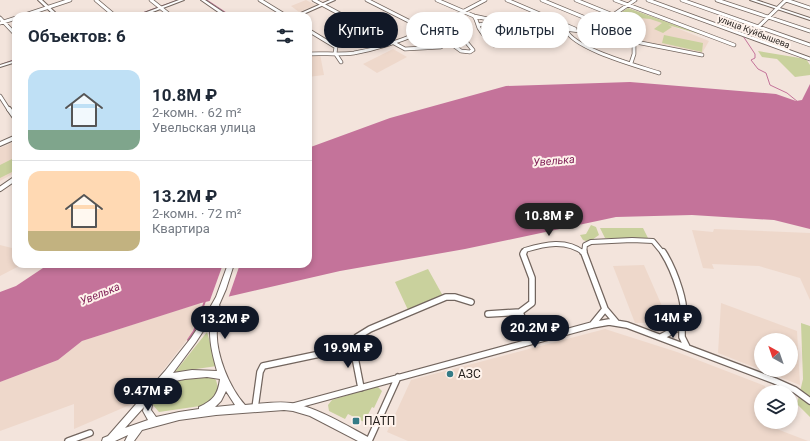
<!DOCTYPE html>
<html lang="ru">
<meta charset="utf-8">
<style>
body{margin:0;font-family:Roboto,sans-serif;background:#f2f2f3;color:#1f2937;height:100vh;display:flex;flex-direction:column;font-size:15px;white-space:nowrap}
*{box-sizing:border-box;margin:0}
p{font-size:13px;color:#747a83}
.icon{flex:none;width:22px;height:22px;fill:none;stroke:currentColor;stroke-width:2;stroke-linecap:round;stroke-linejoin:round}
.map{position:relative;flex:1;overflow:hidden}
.drawer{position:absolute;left:12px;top:12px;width:300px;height:256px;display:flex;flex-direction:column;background:#fff;border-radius:12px;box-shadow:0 2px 6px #0003}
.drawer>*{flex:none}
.guide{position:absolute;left:324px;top:12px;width:380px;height:36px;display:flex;gap:8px}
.needle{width:26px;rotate:320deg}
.tools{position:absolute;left:754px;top:333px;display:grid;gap:8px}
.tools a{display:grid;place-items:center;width:44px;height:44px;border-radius:50%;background:#fff;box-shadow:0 2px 6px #0003;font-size:20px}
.price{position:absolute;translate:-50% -34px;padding:0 9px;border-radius:14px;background:#111827;color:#fff;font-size:13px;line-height:26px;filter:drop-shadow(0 1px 2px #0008)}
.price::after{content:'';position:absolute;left:50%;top:24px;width:12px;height:9px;margin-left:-6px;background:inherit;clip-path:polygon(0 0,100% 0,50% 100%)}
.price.on{background:#222;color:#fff}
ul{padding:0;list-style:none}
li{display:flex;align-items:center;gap:12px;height:100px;padding:0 16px}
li+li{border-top:1px solid #e0e1e3}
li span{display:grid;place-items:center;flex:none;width:112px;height:80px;border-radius:12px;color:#555}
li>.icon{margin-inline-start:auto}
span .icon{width:48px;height:48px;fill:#fffc;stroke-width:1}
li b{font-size:17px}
h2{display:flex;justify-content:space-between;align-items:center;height:48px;padding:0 16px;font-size:17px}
.tag{padding:0 14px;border-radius:18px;background:#fff;box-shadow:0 2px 6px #0003;font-size:14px;line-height:36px}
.tag.on{background:#111827;color:#fff}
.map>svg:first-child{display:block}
.built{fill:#eed8cb;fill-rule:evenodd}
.green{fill:#c9d19d}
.water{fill:#c4739a}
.pier{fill:#f3e4dc}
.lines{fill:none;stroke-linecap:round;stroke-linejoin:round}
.stream-far1{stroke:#c4739a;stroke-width:1}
.stream{stroke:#c4739a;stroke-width:2}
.street-far2-casing{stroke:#72655e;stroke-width:4.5}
.street-far1-casing{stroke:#72655e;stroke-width:6}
.street-casing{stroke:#72655e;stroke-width:8}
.secondary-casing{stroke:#72655e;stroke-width:2}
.street-far2{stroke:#fff;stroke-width:3}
.street-far1{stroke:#fff;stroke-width:4}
.street{stroke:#fff;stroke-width:5.5}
.secondary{fill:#fff;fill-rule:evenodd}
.poi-dot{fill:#347b86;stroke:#fef2eb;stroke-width:1.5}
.labels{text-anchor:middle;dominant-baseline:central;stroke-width:4;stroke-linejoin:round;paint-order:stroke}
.far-street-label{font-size:9px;fill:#231e1b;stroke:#fef2eb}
.water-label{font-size:11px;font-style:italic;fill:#7f1e56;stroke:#fef2eb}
.near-poi-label{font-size:12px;fill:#231e1b;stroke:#fef2eb;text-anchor:start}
</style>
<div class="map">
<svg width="810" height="441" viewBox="0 0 810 441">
<rect width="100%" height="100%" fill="#f3e4dc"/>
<path class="built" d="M306 0 316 5 299 12 291 6Z
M629 9 709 41 701 55 593 32Z
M393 49 407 57 377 73 363 64Z
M320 54 324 75 308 77V56Z
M16 141V172L0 181V148Z
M714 229 810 233V300L800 278 759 266 712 264 714 269 703 268 692 230 713 232Z
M0 245 16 249V264H23L0 276Z
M644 265 669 322 635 323 613 266Z
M200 303V313L190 336 161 373 132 404 74 429V404L0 431V382L58 360 82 341Z
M721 303 797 331 800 385 718 353ZM761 340H791V370H761Z
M605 329 677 352 765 386 766 392H761V422H768L769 426 808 441H408L387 432 411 380Z"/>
<path class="green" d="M628 8 706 36 668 25 672 27 663 33 654 29 662 23 650 19 619 16 609 22 607 21Z
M664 35 703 43 702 52 662 43Z
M758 51 806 59 810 65V75L795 77 777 59 762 57Z
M16 157V170L0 178V165Z
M591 225 596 227 599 235 589 242 583 240 580 235 586 234Z
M600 228H643L648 238H605Z
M428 269 443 296 408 310 395 282Z
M801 323 810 326V417L797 404 803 379Z
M207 332 217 366 175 372Z
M211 377 216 380 219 391 207 405 159 412 152 404C155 377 190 380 211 377Z
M377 386 382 391 374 408 372 407 364 422 348 414 345 419 329 411 328 405 332 400Z"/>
<path class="water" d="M630 82 776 94 796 101 802 100 810 84V229L774 220 692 215 616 217 465 249 340 271 201 303 82 341 58 360 0 382V292L16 286 49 264H308V148L390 118 506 86Z"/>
<path class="pier" d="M223 264H240L228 299 209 303Z"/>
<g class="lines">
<path class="stream-far1" d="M207 0 231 16
M134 16 178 0
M743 36 755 54V58L751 60 758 69 766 73 770 85 787 93 798 102
M0 65 16 59"/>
<path class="stream" d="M190 340H188L194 331 205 301"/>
<defs>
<path id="street-far2" d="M96 0 115 16
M151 0 171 16
M260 0 286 16
M314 0 405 49 441 47
M367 0 446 40 461 51 470 52 473 50 463 38 437 24
M437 0 474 16 497 21
M507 0 575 29
M542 0 600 24
M576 0 613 15
M615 0 734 45
M648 0 810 59
M682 0 810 45
M717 0 810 31
M22 16 70 0
M474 16C477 20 477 23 479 28 482 33 489 41 494 45L499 44
M0 18 16 35
M0 23 16 18
M478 25 502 21 580 31 702 55
M308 30 336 47 335 53 341 62
M566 30C574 49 638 66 659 73
M587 33 635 0
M749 36 786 0 810 8
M308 54C323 53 339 55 354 53 401 45 444 22 485 0
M631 63 634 54V42
M0 96 9 110"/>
<path id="street-far1" d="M9 109 16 119
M0 189 16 178
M523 253 525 250C545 244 566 239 584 253L585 245 591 242 632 240 653 241 663 253"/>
<path id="street" d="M583 252H584
M584 253 605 309 592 325
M605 309 616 322
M520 312 531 341
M488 314 520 312 532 303V278L523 254 524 252
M682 326V337L687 347
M661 337 680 327C692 312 672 266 663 252
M353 347 361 388
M294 406 592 325 609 322 627 325 775 381 795 390 810 401
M255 408 260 372 263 366 353 347 357 337 370 329 446 297H455L471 302
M68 441 90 433
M369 441 398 377"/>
<path id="secondary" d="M38 0H42L59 16H55Z
M179 0H184L142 16H136Z
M201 0H205L229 16H224Z
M330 0H335L299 16H294Z
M750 0H756L810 18V20Z
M16 60V62L0 67V65Z
M16 135V139L0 146V142Z
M228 264H234L226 289 219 305 220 307C219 314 217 322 217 329 215 353 229 387 245 405 260 404 277 401 291 403 317 407 347 426 370 438L371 441H358L310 416 293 411 284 410 216 415 179 420 142 430 134 441H125L128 435 115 441H102L103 438 108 436 165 371 191 338 203 320 216 297ZM211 319C208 337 212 353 217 371L192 370 173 373 196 342ZM207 377 220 379C218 394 214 400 199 407V409L179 412 156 417 151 410 154 396 165 383 185 379ZM226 391 235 405 215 407 221 401ZM144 407 143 411 148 420 125 428Z"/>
</defs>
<use href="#street-far2" class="street-far2-casing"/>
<use href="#street-far1" class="street-far1-casing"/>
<use href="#street" class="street-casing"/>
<use href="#secondary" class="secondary-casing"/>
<use href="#street-far2" class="street-far2"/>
<use href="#street-far1" class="street-far1"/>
<use href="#street" class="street"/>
<use href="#secondary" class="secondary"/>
</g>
<g class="poi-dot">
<circle cx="450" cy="374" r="4"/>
<rect x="352" y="417" width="8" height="8" rx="2"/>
</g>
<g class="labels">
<g class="far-street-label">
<text transform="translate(754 32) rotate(21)">улица Куйбышева</text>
</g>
<g class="water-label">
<text transform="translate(554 161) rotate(-5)">Увелька</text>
<text transform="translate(100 294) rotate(-22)">Увелька</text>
</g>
<g class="near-poi-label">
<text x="458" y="374">АЗС</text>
<text x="364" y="421">ПАТП</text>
</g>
</g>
</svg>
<div class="tools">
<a><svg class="needle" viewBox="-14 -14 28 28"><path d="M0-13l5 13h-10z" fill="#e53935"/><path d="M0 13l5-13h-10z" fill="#747a83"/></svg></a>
<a><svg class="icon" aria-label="layers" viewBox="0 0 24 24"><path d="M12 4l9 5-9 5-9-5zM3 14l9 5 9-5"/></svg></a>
</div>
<b class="price on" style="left:549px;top:237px">10.8M ₽</b>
<b class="price" style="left:673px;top:339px">14M ₽</b>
<b class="price" style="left:225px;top:340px">13.2M ₽</b>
<b class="price" style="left:535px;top:349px">20.2M ₽</b>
<b class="price" style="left:348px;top:369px">19.9M ₽</b>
<b class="price" style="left:148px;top:412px">9.47M ₽</b>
<div class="guide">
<a class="tag on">Купить</a>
<a class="tag">Снять</a>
<a class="tag">Фильтры</a>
<a class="tag">Новое</a>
</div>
<section class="drawer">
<h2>Объектов: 6<svg class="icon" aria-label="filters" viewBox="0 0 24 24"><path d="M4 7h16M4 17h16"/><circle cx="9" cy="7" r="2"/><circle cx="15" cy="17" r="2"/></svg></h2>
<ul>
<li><span style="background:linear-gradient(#bfe0f5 75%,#7fa58c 0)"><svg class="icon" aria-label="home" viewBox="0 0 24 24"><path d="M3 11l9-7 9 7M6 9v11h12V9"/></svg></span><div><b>10.8M ₽</b><p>2-комн. · 62 m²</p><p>Увельская улица</p></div></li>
<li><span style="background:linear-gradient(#ffd9b3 75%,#c2b280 0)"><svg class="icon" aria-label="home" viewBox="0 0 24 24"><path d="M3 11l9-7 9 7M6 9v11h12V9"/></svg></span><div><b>13.2M ₽</b><p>2-комн. · 72 m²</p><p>Квартира</p></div></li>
</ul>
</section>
</div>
